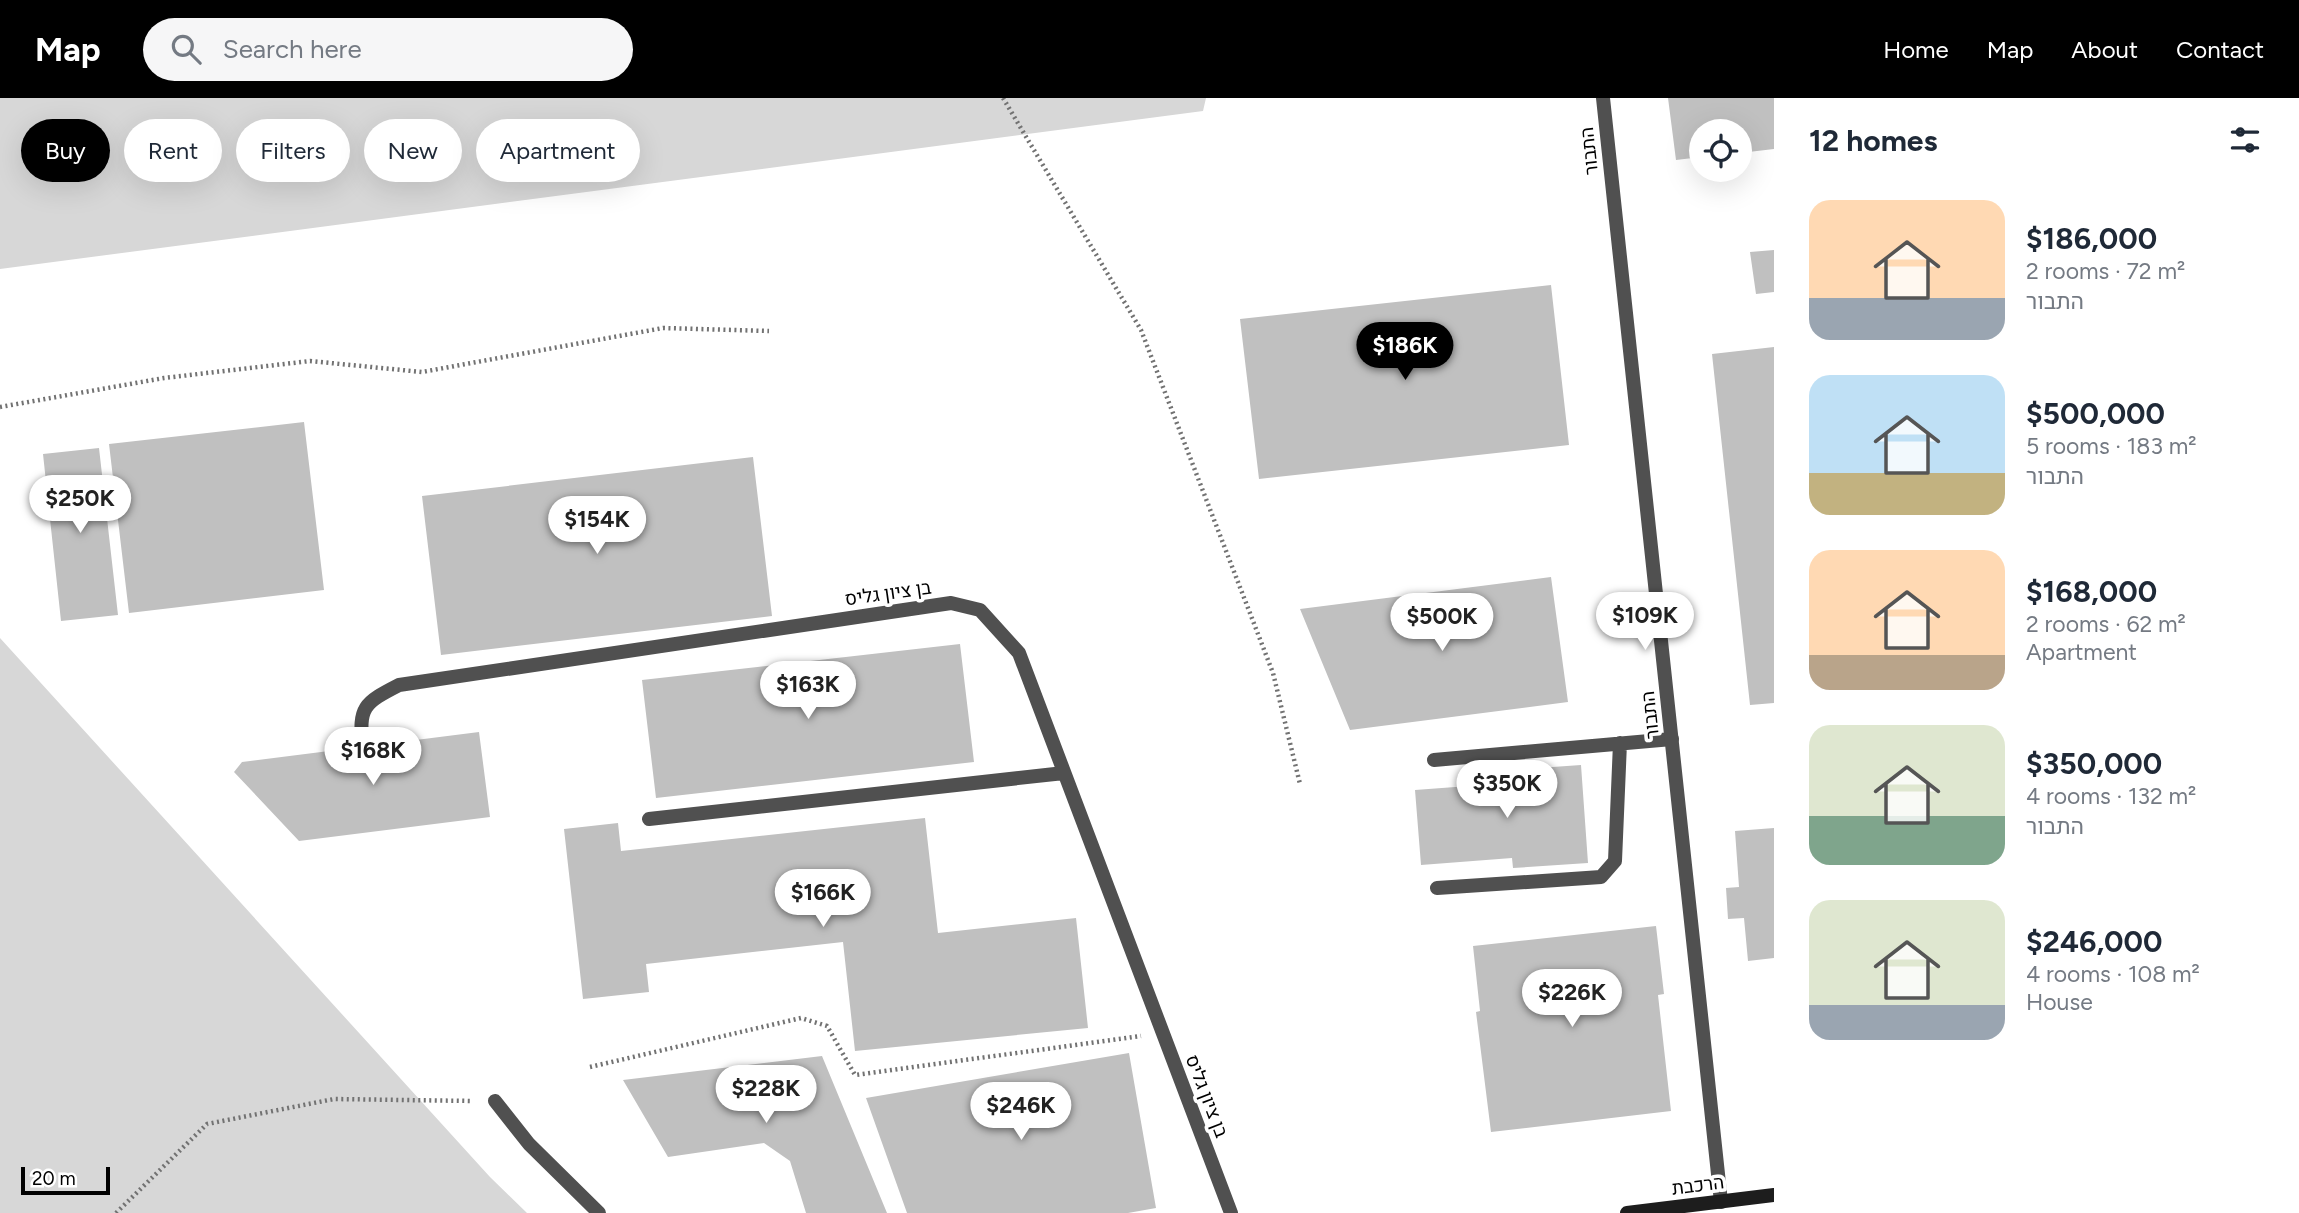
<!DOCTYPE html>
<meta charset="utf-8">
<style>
body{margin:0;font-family:Figtree,Heebo,sans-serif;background:#f6f6f7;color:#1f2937;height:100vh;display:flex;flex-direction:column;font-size:26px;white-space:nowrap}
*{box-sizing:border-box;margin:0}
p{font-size:23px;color:#747a83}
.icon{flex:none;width:38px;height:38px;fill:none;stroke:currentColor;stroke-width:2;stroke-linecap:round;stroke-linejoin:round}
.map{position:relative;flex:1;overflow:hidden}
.side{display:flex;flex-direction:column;background:#fff;width:525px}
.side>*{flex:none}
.hud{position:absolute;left:21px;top:21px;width:665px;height:63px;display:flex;gap:14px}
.fabs{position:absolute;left:1689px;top:21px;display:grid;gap:14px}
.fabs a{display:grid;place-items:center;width:63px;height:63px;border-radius:50%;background:#fff;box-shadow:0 7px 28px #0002;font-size:35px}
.scale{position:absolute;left:21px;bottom:18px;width:89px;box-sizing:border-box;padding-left:7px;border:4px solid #000;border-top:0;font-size:19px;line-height:24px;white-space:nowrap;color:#000;-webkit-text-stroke:5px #fff;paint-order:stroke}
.price{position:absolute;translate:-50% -60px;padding:0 16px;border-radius:24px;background:#fff;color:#222;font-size:23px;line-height:46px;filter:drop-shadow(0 2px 4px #0008)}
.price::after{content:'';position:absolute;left:50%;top:42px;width:21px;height:16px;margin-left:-10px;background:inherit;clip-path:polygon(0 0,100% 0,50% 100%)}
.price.on{background:#000;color:#fff}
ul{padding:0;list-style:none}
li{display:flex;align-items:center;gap:21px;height:175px;padding:0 35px}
li span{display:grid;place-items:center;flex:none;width:196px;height:140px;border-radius:21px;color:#555}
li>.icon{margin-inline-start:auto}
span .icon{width:84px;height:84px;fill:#fffc;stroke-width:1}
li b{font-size:30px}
h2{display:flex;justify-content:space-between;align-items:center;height:84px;padding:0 35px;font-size:30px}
.chip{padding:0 24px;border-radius:32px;background:#fff;box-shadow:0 7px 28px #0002;font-size:24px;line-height:63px}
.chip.on{background:#000;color:#fff}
header{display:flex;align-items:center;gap:42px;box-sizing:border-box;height:98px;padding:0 35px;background:#000;color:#fff}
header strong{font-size:33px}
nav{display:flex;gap:38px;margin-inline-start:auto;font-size:24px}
.search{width:490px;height:63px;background:#f6f6f7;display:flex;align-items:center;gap:18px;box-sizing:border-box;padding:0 24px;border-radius:38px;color:#747a83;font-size:26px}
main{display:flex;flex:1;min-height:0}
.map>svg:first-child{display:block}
.green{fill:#d7d7d7}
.building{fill:#c0c0c0}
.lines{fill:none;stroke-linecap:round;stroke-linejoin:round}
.path{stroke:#727272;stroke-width:4.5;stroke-dasharray:2 3.5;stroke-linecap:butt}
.lane{stroke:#505050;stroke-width:14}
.street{stroke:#505050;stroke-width:14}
.secondary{stroke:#1d1d1d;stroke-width:14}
.labels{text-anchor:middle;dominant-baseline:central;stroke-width:7;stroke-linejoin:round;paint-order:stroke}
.street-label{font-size:19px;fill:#000;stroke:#fff}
</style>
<header>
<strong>Map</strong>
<div class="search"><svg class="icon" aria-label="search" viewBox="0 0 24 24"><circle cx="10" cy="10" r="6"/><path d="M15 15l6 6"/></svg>Search here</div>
<nav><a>Home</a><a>Map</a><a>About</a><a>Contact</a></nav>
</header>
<main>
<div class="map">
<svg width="1774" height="1115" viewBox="0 0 1774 1115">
<rect width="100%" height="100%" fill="#fff"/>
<path class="green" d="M0 0H1206L1203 13 0 171Z
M0 540 490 1079 527 1115H0Z"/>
<path class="building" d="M1668 0H1774V51L1740 55V33H1701V59L1676 62Z
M1774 152V194L1756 196 1750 154Z
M1551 187 1569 347 1259 381 1240 221Z
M1774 249V605L1750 607 1712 256Z
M304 324 324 492 129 515 109 346Z
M99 350 118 517 61 523 43 356Z
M753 359 772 518 441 557 422 398Z
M1551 479 1568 604 1350 632 1300 511Z
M960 546 974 664 656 700 642 582Z
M479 634 490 719 299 743 234 674 242 664Z
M1581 667 1588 765 1513 770 1512 760 1421 767 1415 692 1509 685 1508 672Z
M925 720 938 835 1076 820 1088 930 855 953 843 844 646 866 649 894 583 901 564 731 618 725 621 753Z
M1774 730V860L1748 863 1744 820 1728 821 1726 790 1739 789 1735 733Z
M1656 828 1664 896 1658 897 1671 1013 1491 1034 1476 914 1480 913 1473 848Z
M1129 955 1156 1110 1128 1115H907L866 1000Z
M822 958 887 1115H806L790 1063 764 1045 668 1059 623 982Z"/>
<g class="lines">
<path class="path" d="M1003 0 1141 232 1273 575 1300 686
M0 309 164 280 310 263 422 274 663 230 769 233
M590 969 801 920 827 928 855 977 1141 938
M116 1115 207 1026 334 1001 473 1003"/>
<path class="lane" d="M363 649C358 609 364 605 399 587L951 505 980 512 1019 555 1231 1115
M1434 662 1672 641
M649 721 1064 675
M1437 790 1601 779 1615 763 1620 645
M495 1003 529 1046 599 1115"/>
<path class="street" d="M1603 0 1721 1104"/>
<path class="secondary" d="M1627 1115 1774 1097"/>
</g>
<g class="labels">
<g class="street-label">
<text transform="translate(1589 53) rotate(-96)">התבור</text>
<text transform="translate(888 495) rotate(-8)">בן ציון גליס</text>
<text transform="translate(1650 617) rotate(-96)">התבור</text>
<text transform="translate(1207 998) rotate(69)">בן ציון גליס</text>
<text transform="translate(1698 1087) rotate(-7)">הרכבת</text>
</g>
</g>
</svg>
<div class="fabs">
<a><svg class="icon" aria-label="locate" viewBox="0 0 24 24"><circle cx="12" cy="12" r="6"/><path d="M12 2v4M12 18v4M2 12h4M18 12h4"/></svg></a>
</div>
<div class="scale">20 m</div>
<b class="price on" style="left:1405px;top:284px">$186K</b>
<b class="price" style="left:80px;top:437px">$250K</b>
<b class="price" style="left:597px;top:458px">$154K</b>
<b class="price" style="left:1645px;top:554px">$109K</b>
<b class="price" style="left:1442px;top:555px">$500K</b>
<b class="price" style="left:808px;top:623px">$163K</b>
<b class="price" style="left:373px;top:689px">$168K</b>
<b class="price" style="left:1507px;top:722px">$350K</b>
<b class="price" style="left:823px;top:831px">$166K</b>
<b class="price" style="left:1572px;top:931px">$226K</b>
<b class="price" style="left:766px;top:1027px">$228K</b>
<b class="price" style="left:1021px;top:1044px">$246K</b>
<div class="hud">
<a class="chip on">Buy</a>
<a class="chip">Rent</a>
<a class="chip">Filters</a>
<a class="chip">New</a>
<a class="chip">Apartment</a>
</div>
</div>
<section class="side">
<h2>12 homes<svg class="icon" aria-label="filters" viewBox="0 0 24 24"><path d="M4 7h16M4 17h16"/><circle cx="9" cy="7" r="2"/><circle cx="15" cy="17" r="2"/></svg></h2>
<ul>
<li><span style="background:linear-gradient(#ffd9b3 70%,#9aa5b1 0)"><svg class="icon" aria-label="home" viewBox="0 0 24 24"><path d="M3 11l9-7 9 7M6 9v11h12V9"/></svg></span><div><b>$186,000</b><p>2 rooms · 72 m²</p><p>התבור</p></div></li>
<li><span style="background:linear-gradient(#bfe0f5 70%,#c2b280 0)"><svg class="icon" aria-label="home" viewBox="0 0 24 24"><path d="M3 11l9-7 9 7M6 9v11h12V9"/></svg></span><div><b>$500,000</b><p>5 rooms · 183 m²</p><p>התבור</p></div></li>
<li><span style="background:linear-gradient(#ffd9b3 75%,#b9a48a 0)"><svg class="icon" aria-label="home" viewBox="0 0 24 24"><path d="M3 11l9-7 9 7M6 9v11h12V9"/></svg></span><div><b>$168,000</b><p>2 rooms · 62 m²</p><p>Apartment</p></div></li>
<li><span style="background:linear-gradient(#dfe7d0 65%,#7fa58c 0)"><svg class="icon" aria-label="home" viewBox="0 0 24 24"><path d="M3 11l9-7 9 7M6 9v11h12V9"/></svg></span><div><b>$350,000</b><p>4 rooms · 132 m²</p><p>התבור</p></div></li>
<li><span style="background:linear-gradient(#dfe7d0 75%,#9aa5b1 0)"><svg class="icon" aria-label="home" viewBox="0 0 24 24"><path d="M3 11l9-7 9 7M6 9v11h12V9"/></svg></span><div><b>$246,000</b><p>4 rooms · 108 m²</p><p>House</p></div></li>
</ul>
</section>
</main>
